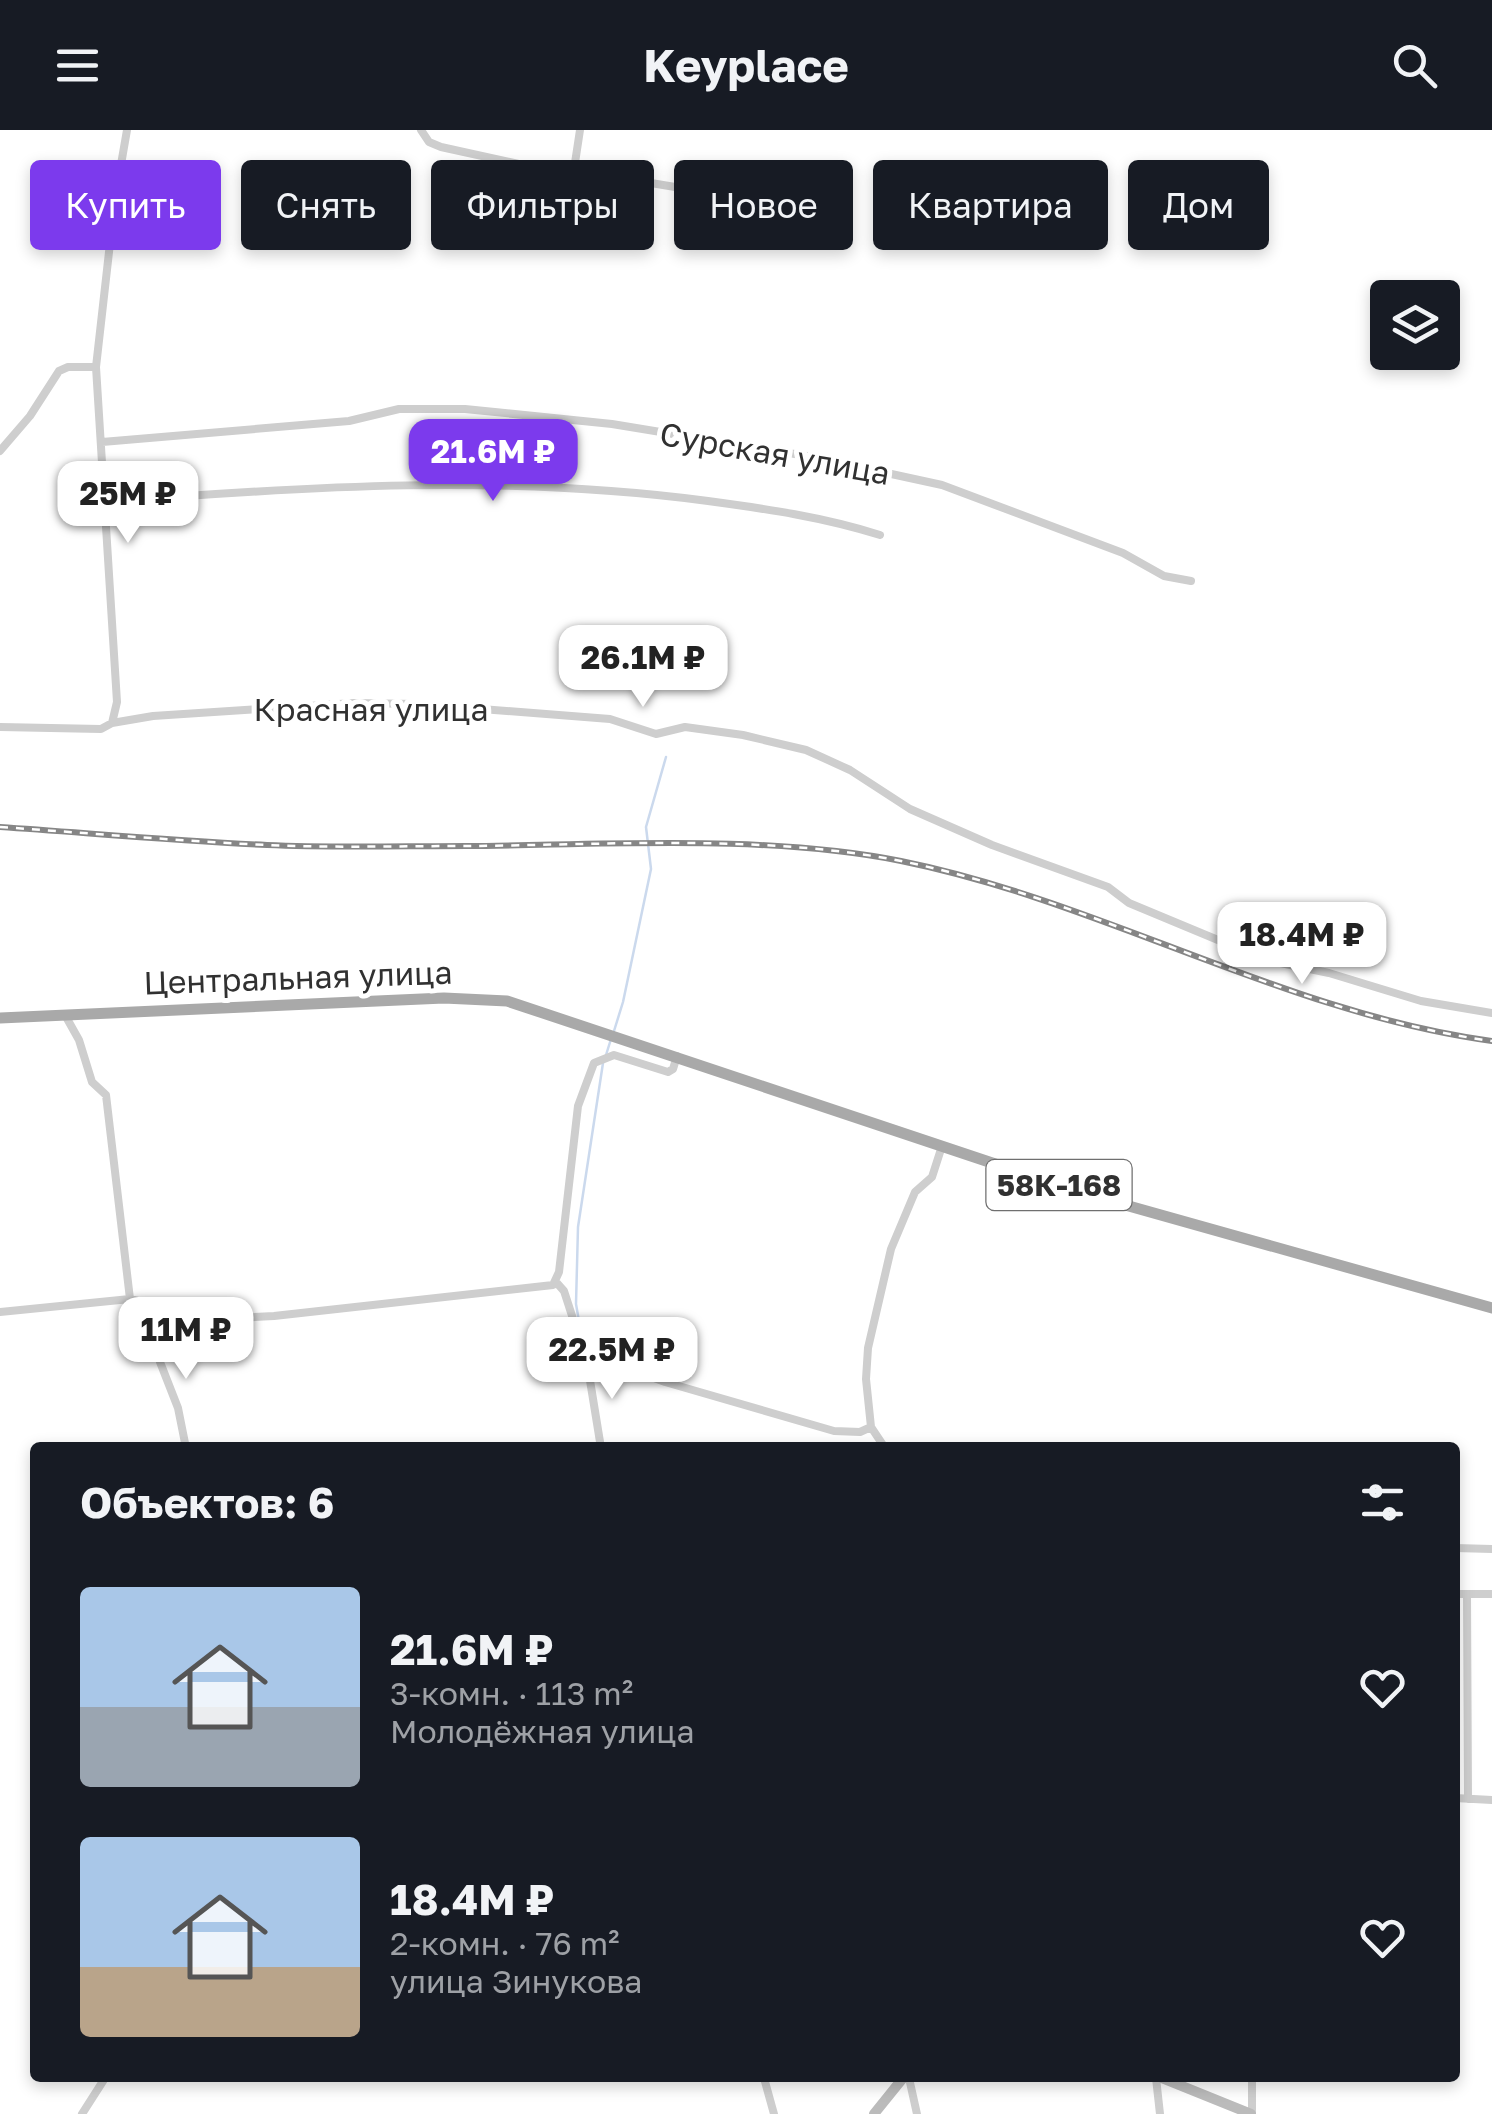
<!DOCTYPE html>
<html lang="ru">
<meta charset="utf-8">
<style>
body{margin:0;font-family:"Golos Text",sans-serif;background:#242831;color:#f1f3f6;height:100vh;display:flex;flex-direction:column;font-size:38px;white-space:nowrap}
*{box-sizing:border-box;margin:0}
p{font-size:32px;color:#9ea1a6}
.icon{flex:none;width:55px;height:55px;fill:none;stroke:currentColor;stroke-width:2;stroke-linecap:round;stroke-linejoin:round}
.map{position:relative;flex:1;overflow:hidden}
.details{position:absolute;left:30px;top:1312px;width:1430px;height:640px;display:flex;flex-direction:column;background:#171b24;border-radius:10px;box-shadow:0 5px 15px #0003}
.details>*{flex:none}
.guide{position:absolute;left:30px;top:30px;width:1432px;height:90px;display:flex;gap:20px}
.controls{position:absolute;left:1370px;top:150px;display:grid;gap:20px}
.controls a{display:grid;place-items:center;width:90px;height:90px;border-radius:10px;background:#171b24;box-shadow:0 5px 15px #0003;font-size:50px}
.price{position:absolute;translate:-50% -85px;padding:0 22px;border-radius:20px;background:#fff;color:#222;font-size:32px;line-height:65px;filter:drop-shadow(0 2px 5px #0008)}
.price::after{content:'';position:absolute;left:50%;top:60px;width:30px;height:22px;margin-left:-15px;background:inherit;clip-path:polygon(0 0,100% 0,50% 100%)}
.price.current{background:#7c3aed;color:#fff}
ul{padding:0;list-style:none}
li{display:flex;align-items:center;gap:30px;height:250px;padding:0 50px}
li span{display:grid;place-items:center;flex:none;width:280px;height:200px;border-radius:10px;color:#555}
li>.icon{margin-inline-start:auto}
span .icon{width:120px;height:120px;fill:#fffc;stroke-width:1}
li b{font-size:42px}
h2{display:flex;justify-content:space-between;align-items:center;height:120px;padding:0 50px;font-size:42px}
.chip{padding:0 35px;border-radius:10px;background:#171b24;box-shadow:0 5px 15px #0003;font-size:35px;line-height:90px}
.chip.current{background:#7c3aed;color:#fff}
header{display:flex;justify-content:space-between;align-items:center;height:130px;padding:0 50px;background:#171b24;font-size:45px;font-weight:700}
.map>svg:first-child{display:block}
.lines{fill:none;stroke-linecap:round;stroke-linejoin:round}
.stream{stroke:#cbd9ed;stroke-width:2.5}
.street{stroke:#cecece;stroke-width:8}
.secondary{stroke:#bbb;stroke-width:10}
.primary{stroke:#a9a9a9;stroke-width:11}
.rail-casing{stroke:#868686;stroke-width:6}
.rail{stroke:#fff;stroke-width:2.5;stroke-dasharray:8;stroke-linecap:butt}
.labels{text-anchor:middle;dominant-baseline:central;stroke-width:10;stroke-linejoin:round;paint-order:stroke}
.shield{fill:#fff;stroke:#6f6f6f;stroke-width:2.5}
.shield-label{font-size:30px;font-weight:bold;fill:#313131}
.street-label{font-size:32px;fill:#313131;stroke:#fff}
</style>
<header><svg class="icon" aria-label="menu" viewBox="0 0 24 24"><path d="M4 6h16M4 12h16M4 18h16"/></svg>Keyplace<svg class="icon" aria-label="search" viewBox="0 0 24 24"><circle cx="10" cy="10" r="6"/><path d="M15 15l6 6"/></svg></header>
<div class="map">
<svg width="1492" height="1984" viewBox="0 0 1492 1984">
<rect width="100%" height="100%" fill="#fff"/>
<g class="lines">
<path class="stream" d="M614 901 623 872 651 739 646 697 666 627
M606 925 611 909
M580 1197 576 1174 578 1097 603 933"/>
<path class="street" d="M421 0 429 12 441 17 573 46 645 52 717 64
M573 46 580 0
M102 312 349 291 399 279H465L612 294 813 327 942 355 1123 423 1164 446 1191 451
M0 321 30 286 59 241 68 237H96
M107 372C310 356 505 344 708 371 767 379 823 387 880 405
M112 593 117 572 96 237 115 69 127 0
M0 597 101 599 112 593 153 586 354 573 417 574 610 589 656 604 685 597 743 605 806 620 850 640 910 679 992 715 1108 757 1129 773 1266 830 1329 843 1421 871 1492 883
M65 885 79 910 92 952 106 965 130 1169
M556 1152 564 1161 587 1232 601 1318
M0 1182 130 1169 154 1175 164 1186 180 1191 274 1186 553 1155 559 1142 578 976 594 933 614 925 668 942 673 939 677 926
M164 1186 160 1232 178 1278 186 1318
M587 1232 599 1228 665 1252 834 1301 860 1302 871 1297 866 1249 868 1218 891 1119 915 1062 932 1047 942 1016
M871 1297 883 1315 890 1318
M1455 1418 1492 1419
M1455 1464H1492
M1467 1464 1468 1669
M1455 1668 1492 1670
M764 1948 774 1984
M909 1948 917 1984
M1156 1948 1160 1984
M82 1984 105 1948
M1252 1984V1948"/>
<path class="secondary" d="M1162 1948 1251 1984
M874 1984 903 1948"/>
<path class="primary" d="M0 888 444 868 507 871 1079 1062 1492 1178"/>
<defs>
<path id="rail" d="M0 697C89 703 178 711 267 715 333 718 400 716 466 716 604 715 766 704 901 731 1104 772 1285 883 1492 911"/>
</defs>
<use href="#rail" class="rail-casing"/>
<use href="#rail" class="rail"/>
</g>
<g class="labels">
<rect class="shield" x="986.5" y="1030" width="145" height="50" rx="8"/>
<g class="shield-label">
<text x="1059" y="1055">58К-168</text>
</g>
<g class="street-label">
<text transform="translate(775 323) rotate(10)">Сурская улица</text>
<text x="371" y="579">Красная улица</text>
<text transform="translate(298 847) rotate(-2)">Центральная улица</text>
</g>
</g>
</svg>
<div class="controls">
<a><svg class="icon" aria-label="layers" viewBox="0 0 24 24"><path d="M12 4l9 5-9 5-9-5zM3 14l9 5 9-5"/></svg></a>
</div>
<b class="price current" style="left:493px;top:374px">21.6M ₽</b>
<b class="price" style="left:128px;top:416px">25M ₽</b>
<b class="price" style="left:643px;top:580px">26.1M ₽</b>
<b class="price" style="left:1302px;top:857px">18.4M ₽</b>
<b class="price" style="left:186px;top:1252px">11M ₽</b>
<b class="price" style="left:612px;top:1272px">22.5M ₽</b>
<div class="guide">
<a class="chip current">Купить</a>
<a class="chip">Снять</a>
<a class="chip">Фильтры</a>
<a class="chip">Новое</a>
<a class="chip">Квартира</a>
<a class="chip">Дом</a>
</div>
<section class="details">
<h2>Объектов: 6<svg class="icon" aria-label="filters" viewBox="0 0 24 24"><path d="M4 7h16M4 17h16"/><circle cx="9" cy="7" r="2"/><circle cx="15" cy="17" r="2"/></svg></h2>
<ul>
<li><span style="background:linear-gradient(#a9c7e8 60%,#9aa5b1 0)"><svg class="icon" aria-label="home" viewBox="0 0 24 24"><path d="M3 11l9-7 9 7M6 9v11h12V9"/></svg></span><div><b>21.6M ₽</b><p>3-комн. · 113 m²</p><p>Молодёжная улица</p></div><svg class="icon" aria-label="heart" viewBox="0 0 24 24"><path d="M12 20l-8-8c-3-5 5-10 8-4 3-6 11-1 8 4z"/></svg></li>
<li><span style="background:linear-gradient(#a9c7e8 65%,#b9a48a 0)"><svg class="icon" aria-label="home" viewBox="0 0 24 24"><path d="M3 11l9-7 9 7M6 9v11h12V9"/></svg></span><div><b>18.4M ₽</b><p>2-комн. · 76 m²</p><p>улица Зинукова</p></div><svg class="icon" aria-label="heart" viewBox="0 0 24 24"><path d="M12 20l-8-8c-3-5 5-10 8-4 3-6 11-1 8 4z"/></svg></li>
</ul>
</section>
</div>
